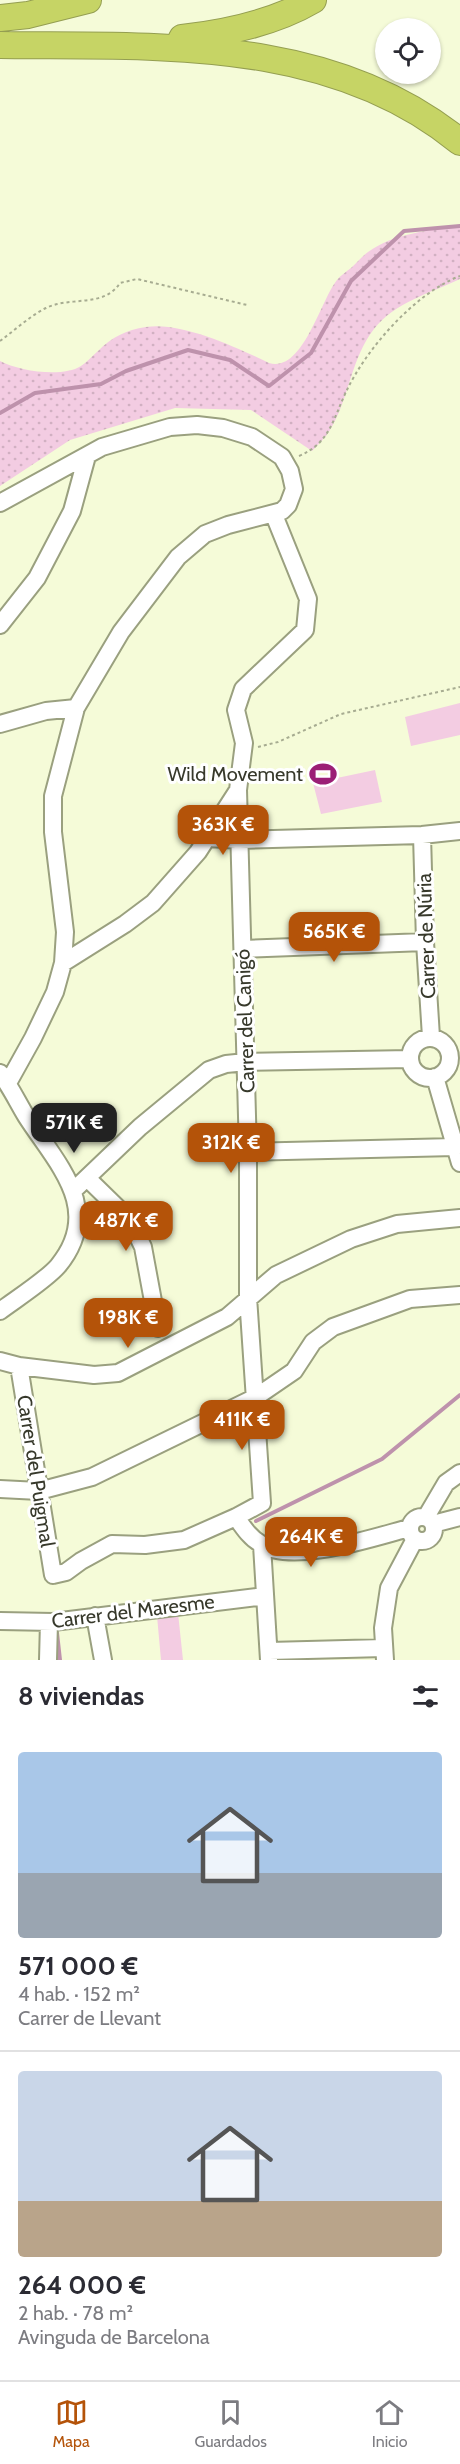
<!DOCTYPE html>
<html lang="es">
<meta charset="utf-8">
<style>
body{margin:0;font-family:Cabin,sans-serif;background:#f2f2f3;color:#2b2b33;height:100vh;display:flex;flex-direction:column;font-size:22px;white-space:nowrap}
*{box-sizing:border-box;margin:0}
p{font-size:20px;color:#7c7c81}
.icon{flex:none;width:33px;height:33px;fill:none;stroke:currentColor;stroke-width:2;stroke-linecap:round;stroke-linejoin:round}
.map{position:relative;height:1660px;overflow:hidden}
.sheet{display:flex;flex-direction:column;background:#fff;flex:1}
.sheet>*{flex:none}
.buttons{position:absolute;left:375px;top:18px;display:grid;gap:12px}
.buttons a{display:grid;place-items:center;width:66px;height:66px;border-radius:50%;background:#fff;box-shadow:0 2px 4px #0004;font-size:30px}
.price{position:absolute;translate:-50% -51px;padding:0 14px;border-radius:12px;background:#b45309;color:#fff;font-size:20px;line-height:39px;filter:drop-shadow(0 2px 3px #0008)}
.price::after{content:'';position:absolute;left:50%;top:36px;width:18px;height:14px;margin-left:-9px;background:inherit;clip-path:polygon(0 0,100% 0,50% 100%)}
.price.on{background:#222;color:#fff}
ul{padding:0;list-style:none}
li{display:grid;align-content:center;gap:12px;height:318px;padding:0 18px}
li+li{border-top:2px solid #e1e1e2}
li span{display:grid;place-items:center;height:186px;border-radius:6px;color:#555}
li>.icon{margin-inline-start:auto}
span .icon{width:108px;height:108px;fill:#fffc;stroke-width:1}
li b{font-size:26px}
h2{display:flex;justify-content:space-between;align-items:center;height:72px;padding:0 18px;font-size:26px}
.dock{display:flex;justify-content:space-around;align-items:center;height:84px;border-top:2px solid #e1e1e2;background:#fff;font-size:16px;color:#7c7c81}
.dock a{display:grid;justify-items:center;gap:3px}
.dock .on{color:#b45309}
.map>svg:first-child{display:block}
.grass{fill:url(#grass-dots)}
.pitch{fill:#f3cce2}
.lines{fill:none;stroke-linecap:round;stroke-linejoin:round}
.stream{stroke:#be92ac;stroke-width:4}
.minor-casing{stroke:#9aa07f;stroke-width:20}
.highway-casing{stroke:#949e51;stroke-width:28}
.path{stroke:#a7ac91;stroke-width:2;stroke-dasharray:3 3;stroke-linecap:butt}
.minor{stroke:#fff;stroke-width:16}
.highway{stroke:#c6d465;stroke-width:26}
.labels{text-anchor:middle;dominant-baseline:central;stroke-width:6;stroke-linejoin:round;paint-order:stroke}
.poi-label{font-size:20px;fill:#37392b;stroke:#fff;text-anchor:end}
.street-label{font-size:20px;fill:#37392b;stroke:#fff}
</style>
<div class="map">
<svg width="460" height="1660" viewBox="0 0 460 1660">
<defs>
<pattern id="grass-dots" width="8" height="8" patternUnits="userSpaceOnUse" patternTransform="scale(1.5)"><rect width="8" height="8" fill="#f3cce2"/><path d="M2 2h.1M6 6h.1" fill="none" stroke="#d1b0c2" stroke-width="1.8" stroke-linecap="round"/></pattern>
</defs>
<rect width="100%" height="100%" fill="#f5fbd8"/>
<path class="grass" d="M460 225V279C431 293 395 302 374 329 351 358 349 399 330 430 325 438 318 444 312 451L251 410 175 408 70 440 0 486V361C19 371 62 378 81 366 87 362 92 356 98 351 112 337 126 330 146 327 181 321 238 348 269 363 303 373 320 301 337 280 341 275 346 272 351 268 357 263 361 257 368 252 394 233 429 231 460 225Z"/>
<path class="pitch" d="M460 703V735L411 746 405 717Z
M375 770 382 802 321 814 313 783Z
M178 1613 183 1660H161L157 1616Z"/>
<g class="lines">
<path class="stream" d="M0 413 35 393 101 384 126 371 188 350 230 360 269 386 311 353 351 281 404 231 460 226
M256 1521 382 1459 460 1395
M57 1633 60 1660"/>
<defs>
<path id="minor" d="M0 503 102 447 170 427 197 425 223 428 252 437 282 457 290 471 294 489 288 505 282 511 228 525 205 534 178 557 121 632 76 708 53 796V832L65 932 63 963 55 992 33 1038 8 1083
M0 625 37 578 72 511 87 456
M0 724 46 711 76 708
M422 835 425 942 431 1037
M208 838 240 840 422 835 460 831
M243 949 425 942
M63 963 125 924 153 903 198 852 238 790 244 743 236 710 243 689 305 630 308 599 274 515
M410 1058a20 20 0 1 1 40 0a20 20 0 1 1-40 0Z
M0 1073C10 1086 17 1101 26 1116 56 1163 105 1209 58 1266 46 1280 16 1299 0 1311
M435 1077 460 1163
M248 1152 455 1147
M87 1178 130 1220 143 1247 158 1328
M74 1190 140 1127 209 1070 226 1064 246 1062 410 1059
M0 1361 19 1366 94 1375 118 1373 227 1317 276 1275 351 1239 397 1224 460 1218
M19 1366 53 1575 66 1572 81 1561 112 1544 145 1545 184 1540 236 1517 262 1503 248 1297V1152L238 790
M0 1489 39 1491 92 1477 256 1397 294 1371 313 1342 333 1327 410 1299 460 1295
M410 1529a12 12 0 1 1 24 0a12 12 0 1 1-24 0Z
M236 1517C243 1527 250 1538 261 1544 292 1565 375 1537 409 1528
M426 1517 446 1483 460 1473
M433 1524 460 1517
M262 1545 269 1660
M95 1616 103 1660
M0 1621 53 1622 265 1596
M269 1651 384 1648
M48 1660 49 1622
M385 1660 383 1628 389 1588 415 1539"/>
<path id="highway" d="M0 18 28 15 88 0
M182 38C226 33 274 23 313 0
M0 45C157 47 330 35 460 142"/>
</defs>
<use href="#minor" class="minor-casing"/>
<use href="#highway" class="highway-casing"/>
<path class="path" d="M0 341C15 330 30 316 46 308 70 296 104 308 120 283L137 279 247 305
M299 456C330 443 333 419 346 392 366 349 415 293 460 276
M258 747 278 742 341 714 460 687"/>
<use href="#minor" class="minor"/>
<use href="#highway" class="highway"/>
</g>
<defs>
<symbol id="stadium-bare" viewBox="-9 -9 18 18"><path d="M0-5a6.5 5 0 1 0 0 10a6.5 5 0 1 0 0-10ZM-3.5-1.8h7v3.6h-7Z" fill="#9b1f76" stroke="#fff" stroke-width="2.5" paint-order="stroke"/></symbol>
</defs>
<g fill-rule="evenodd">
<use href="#stadium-bare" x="304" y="755" width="38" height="38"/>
</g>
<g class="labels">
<g class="poi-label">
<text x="303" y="774">Wild Movement</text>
</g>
<g class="street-label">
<text transform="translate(426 936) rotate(-92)">Carrer de Núria</text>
<text transform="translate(245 1021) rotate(-92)">Carrer del Canigó</text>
<text transform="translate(36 1471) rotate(81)">Carrer del Puigmal</text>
<text transform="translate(133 1611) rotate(-7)">Carrer del Maresme</text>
</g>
</g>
</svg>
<div class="buttons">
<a><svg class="icon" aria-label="locate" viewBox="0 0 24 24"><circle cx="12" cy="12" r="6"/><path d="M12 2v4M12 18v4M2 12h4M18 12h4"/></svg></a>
</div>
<b class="price" style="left:223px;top:856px">363K €</b>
<b class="price" style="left:334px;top:963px">565K €</b>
<b class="price on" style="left:74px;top:1154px">571K €</b>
<b class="price" style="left:231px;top:1174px">312K €</b>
<b class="price" style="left:126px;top:1252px">487K €</b>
<b class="price" style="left:128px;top:1349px">198K €</b>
<b class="price" style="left:242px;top:1451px">411K €</b>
<b class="price" style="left:311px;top:1568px">264K €</b>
</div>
<section class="sheet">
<h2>8 viviendas<svg class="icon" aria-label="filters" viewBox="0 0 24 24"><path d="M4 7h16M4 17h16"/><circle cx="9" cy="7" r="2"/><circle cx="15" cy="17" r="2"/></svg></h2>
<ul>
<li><span style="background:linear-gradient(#a9c7e8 65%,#9aa5b1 0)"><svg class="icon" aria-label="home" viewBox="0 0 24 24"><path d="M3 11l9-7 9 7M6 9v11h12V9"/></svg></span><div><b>571 000 €</b><p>4 hab. · 152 m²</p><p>Carrer de Llevant</p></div></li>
<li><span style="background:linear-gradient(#c9d6e8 70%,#b9a48a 0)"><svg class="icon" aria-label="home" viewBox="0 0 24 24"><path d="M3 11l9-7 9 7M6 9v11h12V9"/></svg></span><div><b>264 000 €</b><p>2 hab. · 78 m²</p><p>Avinguda de Barcelona</p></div></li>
</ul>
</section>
<nav class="dock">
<a class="on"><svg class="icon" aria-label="map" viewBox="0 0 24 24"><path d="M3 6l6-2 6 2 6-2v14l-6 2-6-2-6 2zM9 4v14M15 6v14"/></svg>Mapa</a>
<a><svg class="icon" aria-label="saved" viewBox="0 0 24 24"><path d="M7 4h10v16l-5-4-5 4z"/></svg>Guardados</a>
<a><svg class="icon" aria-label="home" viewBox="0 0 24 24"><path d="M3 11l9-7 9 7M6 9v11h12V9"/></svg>Inicio</a>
</nav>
